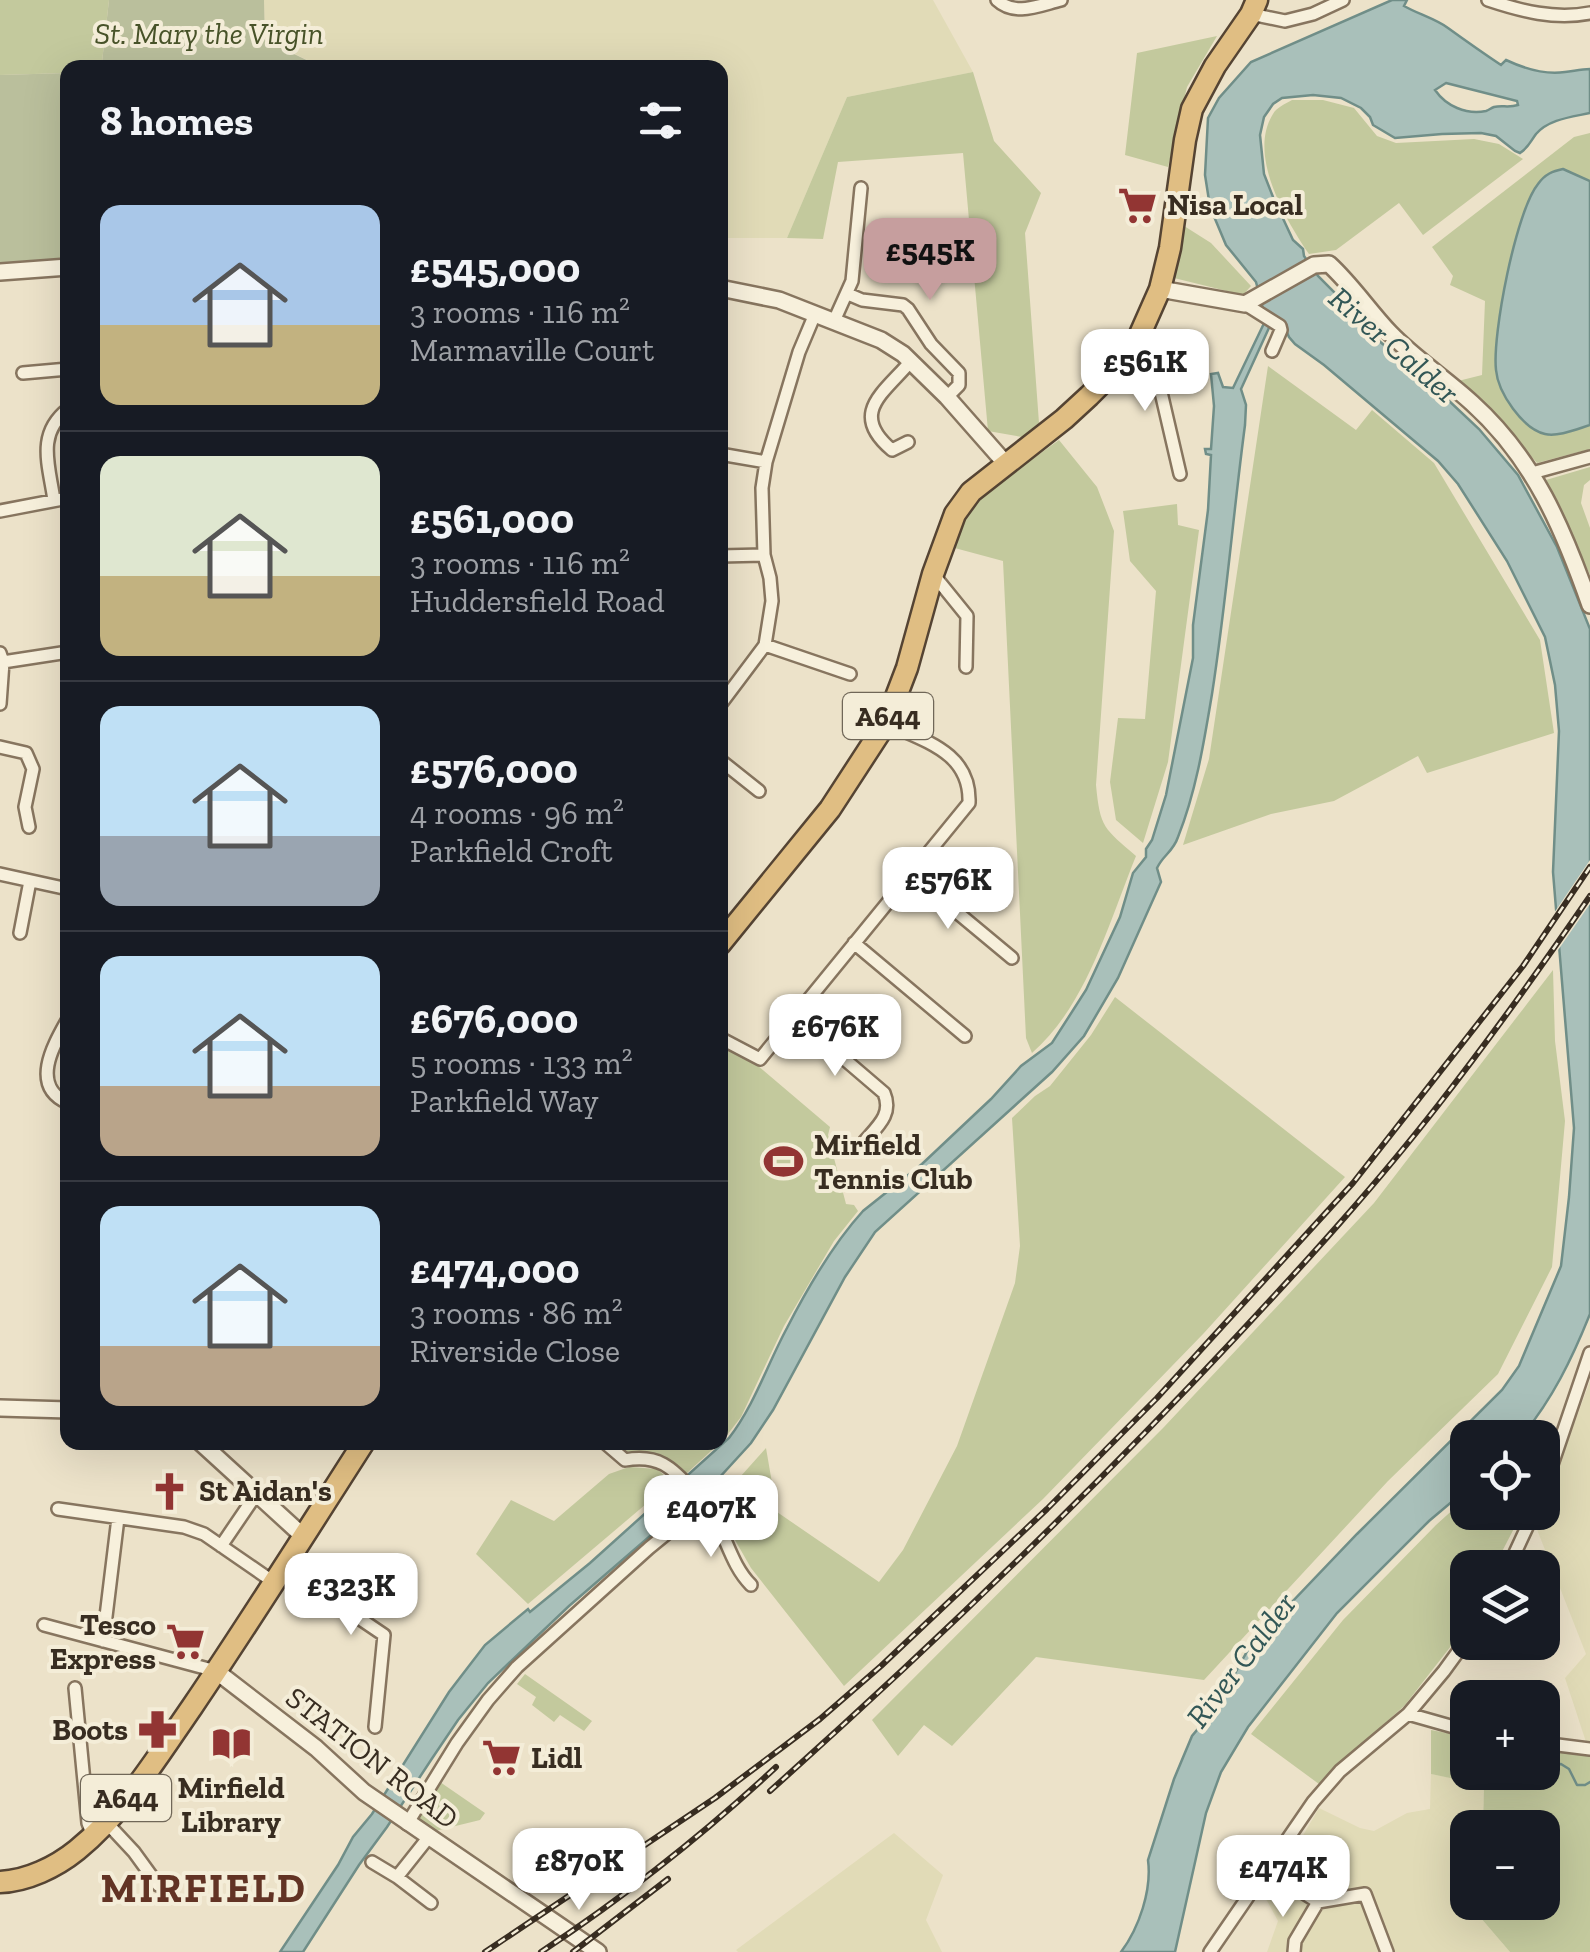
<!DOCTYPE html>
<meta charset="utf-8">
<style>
body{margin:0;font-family:"Zilla Slab",serif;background:#242831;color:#f1f3f6;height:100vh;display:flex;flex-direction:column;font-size:38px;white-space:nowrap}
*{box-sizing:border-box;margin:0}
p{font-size:32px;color:#9ea1a6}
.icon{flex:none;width:55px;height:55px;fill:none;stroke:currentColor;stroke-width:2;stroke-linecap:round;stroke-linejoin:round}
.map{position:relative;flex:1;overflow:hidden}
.side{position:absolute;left:60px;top:60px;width:668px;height:1390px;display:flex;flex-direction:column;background:#171b24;border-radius:20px;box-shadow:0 10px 40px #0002}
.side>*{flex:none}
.controls{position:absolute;left:1450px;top:1420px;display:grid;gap:20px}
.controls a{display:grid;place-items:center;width:110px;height:110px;border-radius:20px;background:#171b24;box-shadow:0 10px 40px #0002;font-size:50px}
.price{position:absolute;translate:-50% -85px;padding:0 22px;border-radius:20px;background:#fff;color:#222;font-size:32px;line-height:65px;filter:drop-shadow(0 2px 5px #0008)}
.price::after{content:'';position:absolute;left:50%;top:60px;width:30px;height:22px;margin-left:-15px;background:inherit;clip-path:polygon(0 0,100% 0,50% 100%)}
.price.current{background:#c69e9e;color:#111}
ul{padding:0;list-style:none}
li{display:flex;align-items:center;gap:30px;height:250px;padding:0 40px}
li+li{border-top:2px solid #363941}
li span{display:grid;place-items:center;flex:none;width:280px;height:200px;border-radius:20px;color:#555}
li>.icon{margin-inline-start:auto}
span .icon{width:120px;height:120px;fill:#fffc;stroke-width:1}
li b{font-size:42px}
h2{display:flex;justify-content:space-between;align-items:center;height:120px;padding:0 40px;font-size:42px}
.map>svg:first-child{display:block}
.farmland{fill:#e1dbb7}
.green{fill:#c3c99d}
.cemetery{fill:#babf9c}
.water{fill:#a9c0ba;stroke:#708e88;stroke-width:2.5;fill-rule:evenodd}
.pier{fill:#ece2c9}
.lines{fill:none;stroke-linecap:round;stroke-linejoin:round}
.stream{stroke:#708e88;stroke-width:2.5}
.minor-casing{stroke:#87755f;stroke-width:16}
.tertiary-casing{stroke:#87755f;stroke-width:20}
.trunk-casing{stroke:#543;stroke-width:25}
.minor{stroke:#f7f0dc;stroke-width:11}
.tertiary{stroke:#f7f0dc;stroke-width:15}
.trunk{stroke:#e0be83;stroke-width:20}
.rail-casing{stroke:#382d21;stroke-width:6}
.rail{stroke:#f4edd8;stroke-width:2.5;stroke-dasharray:8;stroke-linecap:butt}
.labels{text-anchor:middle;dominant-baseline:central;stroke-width:8;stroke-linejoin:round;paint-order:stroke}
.shield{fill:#f4edd8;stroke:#706758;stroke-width:2.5}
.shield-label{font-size:28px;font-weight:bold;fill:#382d21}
.park-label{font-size:30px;font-style:italic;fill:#485329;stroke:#f4edd8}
.poi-label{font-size:30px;font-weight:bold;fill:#382d21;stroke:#f4edd8;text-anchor:start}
.street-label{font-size:30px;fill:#382d21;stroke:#f4edd8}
.water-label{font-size:32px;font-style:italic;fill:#325756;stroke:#f4edd8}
.district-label{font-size:40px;font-weight:bold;letter-spacing:2.5px;fill:#623324;stroke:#f4edd8}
</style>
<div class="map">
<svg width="1590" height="1952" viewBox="0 0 1590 1952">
<rect width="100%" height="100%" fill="#ece2c9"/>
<path class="farmland" d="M264 0H933L973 72 847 97 787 238H720V68L321 67 265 39Z
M1590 1381V1743L1586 1742 1565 1678 1586 1654 1536 1527Z
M1431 1774 1484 1784 1483 1827 1468 1828V1902L1480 1903V1917L1510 1952H1267L1278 1921 1266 1899 1319 1808 1360 1828 1374 1831 1407 1813 1430 1809Z
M894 1833 943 1875 926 1920 942 1952H738L736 1950Z"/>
<path class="green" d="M0 0H109L102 62 97 67 68 68 67 73 0 75Z
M1217 36 1187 87 1168 167 1125 155 1137 53Z
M973 72 994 141 1041 193 1025 233 1039 423 1022 437 988 431 963 153 838 162 823 239 787 238 847 97Z
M1292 100H1323L1354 108 1377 136 1396 143 1474 139 1499 144 1523 159 1423 235 1399 203 1336 250 1309 254C1286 220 1247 155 1273 114 1276 108 1285 104 1292 100Z
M1590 133V181L1564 169 1549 436 1590 425V449L1537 463 1490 410 1458 381 1482 375 1485 301 1450 285 1453 276 1432 247 1574 137Z
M1181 224 1211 243 1251 286 1243 295 1174 278Z
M1268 366 1356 430 1372 410 1434 463 1540 640 1554 733 1427 773 1418 756 1334 801 1271 814 1183 845 1209 759Z
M1059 440 1097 487 1114 531 1096 785C1100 828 1104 828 1136 856 1109 922 1087 1005 1032 1053L1026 1038 1003 561 951 547 964 516 982 495Z
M1590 467V480L1584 485 1581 503 1590 528V575L1546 480Z
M1177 504 1178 525 1199 530 1168 762 1143 843 1116 820 1110 782 1118 718 1145 719 1156 591 1130 561 1123 511Z
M1553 970 1555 1041 1565 1121 1552 1267 1498 1374 1388 1481 1204 1680 1036 1657 952 1746 924 1725 898 1756 872 1720 1164 1427 1374 1203Z
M1115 997 1345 1177 1204 1333 1043 1499 844 1686 751 1568 715 1505 766 1448 777 1512 879 1582 903 1550 957 1446 1015 1283 1020 1246 1012 1118 1035 1096 1050 1086 1091 1035Z
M720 1044 757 1065 830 1127 828 1135 846 1204 854 1205 858 1211 834 1241 784 1326 741 1417 724 1439 687 1473 668 1462 626 1458 608 1443 720 1442Z
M629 1467 657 1469 672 1482 528 1604 476 1554 511 1500 554 1521 609 1474Z
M1467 1497 1468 1512 1522 1513 1494 1567 1468 1568 1467 1618 1458 1637 1405 1705 1319 1784 1251 1734 1343 1620 1436 1525Z
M525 1674 592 1721 584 1731 560 1715 554 1722 532 1705 536 1697 517 1684Z
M1431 1730 1467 1737 1468 1772H1542L1543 1750 1590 1756V1952H1510L1480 1917V1903L1542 1902V1828L1483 1827 1484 1785 1431 1774Z
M440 1782 485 1813 480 1820 435 1831 416 1821Z"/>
<path class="cemetery" d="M109 0H264L265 40 321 67H97L102 62Z
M67 73V262L0 264V75Z"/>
<path class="water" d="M1392 0H1407L1404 6C1418 14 1436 19 1448 28 1466 41 1483 53 1501 65L1506 60C1523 68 1546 75 1565 72 1574 71 1581 69 1590 69V113C1572 117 1549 119 1536 134 1530 142 1529 147 1520 153L1515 151 1496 136 1481 133 1442 134 1395 138 1373 125 1370 117 1361 108 1341 98 1313 95 1282 98 1273 104 1264 117 1260 135 1264 174 1273 197 1293 240 1303 249 1304 256 1318 276 1339 297 1340 305 1356 322 1429 382 1479 429 1518 475 1557 547 1590 629V1314C1572 1359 1552 1400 1521 1437L1468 1438 1467 1489 1429 1521 1337 1613 1248 1727 1221 1772 1206 1813 1175 1952H1121C1139 1928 1152 1890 1148 1860L1174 1779 1192 1736 1217 1706 1250 1646 1357 1534 1502 1390 1519 1366 1561 1266 1569 1197 1574 1128 1553 872 1559 731 1555 685 1545 637 1507 561 1458 484 1438 461 1324 365 1295 344 1289 337 1282 321 1274 317 1241 389 1246 405 1245 425C1233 515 1226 605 1212 694 1204 742 1196 792 1178 837 1173 852 1163 855 1157 868L1161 882 1118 978 1084 1036 1052 1072 875 1232 845 1277 773 1410 751 1443 718 1479 709 1485 698 1486 686 1495 679 1511 569 1606 488 1683 458 1720 431 1760 387 1827 359 1865 303 1952H280L338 1865 353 1837 372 1814 449 1692 485 1645 528 1609 530 1612 590 1563 729 1438C755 1404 767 1365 787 1328 808 1287 832 1245 863 1211L922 1164 991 1099 1021 1066 1052 1043 1086 990 1120 917 1133 873 1146 857V849L1152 840 1166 795 1193 658V625L1208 510 1211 455 1206 454 1205 449H1211L1214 406 1211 374 1218 373 1223 387 1233 388 1268 315 1263 309 1256 282 1226 245 1210 207 1205 175 1208 118 1219 98 1251 62ZM1446 83 1517 101 1518 105C1509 108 1502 105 1494 107 1491 108 1489 110 1486 111 1466 115 1446 106 1435 90Z
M1563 169 1590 181V425C1577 429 1558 437 1545 434 1523 429 1498 393 1496 370 1492 335 1516 211 1538 184 1545 174 1553 171 1563 169Z"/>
<path class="pier" d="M1590 860V904L1556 953 1552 916Z"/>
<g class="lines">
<path class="stream" d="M1453 1744 1468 1746
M1542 1761 1547 1767 1561 1764 1569 1769 1577 1785H1585L1590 1782"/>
<defs>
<path id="minor" d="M997 0C1015 17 1040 5 1061 0
M1488 0C1521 11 1555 20 1590 13
M1251 14 1285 21 1313 14 1343 0
M848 294 862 300 903 305 908 309 931 344 959 373V385L947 397
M1245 304 1280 326 1281 330 1272 351
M834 321 852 281 861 188
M1137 341 1154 362 1180 474
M23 373 68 369
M908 442 892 450C848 413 884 393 911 361
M720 454 766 462
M1532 473 1590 457
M54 500C49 465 36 434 68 409
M0 511 68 498
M720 556 764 555
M933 574 967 616 966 667
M765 645 850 674
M0 653 3 662 0 704
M3 662 68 652
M720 705 765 645 772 601 770 578 764 555 762 488 766 462 799 352 815 314
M0 747 26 753 33 769 25 807 29 827
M720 760 759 791
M0 874 68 889
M911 874 1012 958
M20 933 30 881
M854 943 965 1036
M794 1016 884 1093C893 1114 878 1126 864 1142
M68 1019C54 1044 29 1086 68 1103
M720 1038 760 1059 969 803C971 752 924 741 886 723
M604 1442 625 1460C658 1454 672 1467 693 1491 700 1498 708 1506 713 1515 727 1539 732 1566 751 1585
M1542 1494 1590 1353
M58 1509 184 1527 204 1534 275 1583
M221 1546 257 1493
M285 1568 384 1635 375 1727
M1508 1568 1534 1512
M44 1625 216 1671
M103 1641 118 1518
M75 1688 88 1823 93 1836
M1408 1714 1468 1731
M1542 1743 1590 1749
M106 1822 134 1852 158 1885
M407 1824 457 1743 488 1700 517 1667 649 1548 704 1503
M372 1862 397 1877 431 1903
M1266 1869 1318 1902 1365 1894 1387 1952
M397 1877 428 1838
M1210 1952 1313 1802 1340 1771 1408 1714 1444 1671 1468 1638
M1294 1952 1295 1941 1318 1902"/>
<path id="tertiary" d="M0 272 68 267
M720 288 779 300 881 340 903 354 947 397 1006 464
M1160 289 1245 304 1314 265 1329 264C1352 285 1369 311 1390 333 1415 359 1446 379 1472 403 1534 459 1563 528 1590 605
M0 1408 68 1410
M200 1442 304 1537
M216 1671 316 1748 364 1792 598 1952"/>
<path id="trunk" d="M720 944 830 809 886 723 907 668 933 574 955 514 971 492 1064 419 1089 396 1117 368 1137 341 1160 289 1170 248 1185 140 1192 109 1215 66 1251 14 1257 0
M0 1882C27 1881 56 1867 77 1850 124 1812 158 1756 192 1707 251 1620 307 1531 364 1442"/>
</defs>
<use href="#minor" class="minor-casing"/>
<use href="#tertiary" class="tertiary-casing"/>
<use href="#trunk" class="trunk-casing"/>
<use href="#minor" class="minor"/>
<use href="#tertiary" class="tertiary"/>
<use href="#trunk" class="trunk"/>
<defs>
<path id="rail" d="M770 1791C932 1646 1088 1496 1236 1337 1306 1262 1376 1185 1439 1104 1492 1036 1542 966 1590 896
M485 1952 715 1798 820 1719 881 1666 1047 1509 1157 1398 1353 1183 1523 966 1590 867
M541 1952C624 1897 703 1835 776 1767
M573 1952 668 1879"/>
</defs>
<use href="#rail" class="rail-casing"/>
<use href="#rail" class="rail"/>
</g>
<defs>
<symbol id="supermarket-bare" viewBox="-9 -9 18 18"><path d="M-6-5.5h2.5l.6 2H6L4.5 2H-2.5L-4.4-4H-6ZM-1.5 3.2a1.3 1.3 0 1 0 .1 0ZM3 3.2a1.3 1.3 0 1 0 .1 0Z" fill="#923533" stroke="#f4edd8" stroke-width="2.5" paint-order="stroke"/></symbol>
<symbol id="stadium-bare" viewBox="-9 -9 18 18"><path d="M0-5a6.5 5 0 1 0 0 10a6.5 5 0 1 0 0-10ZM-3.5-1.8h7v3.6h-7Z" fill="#923533" stroke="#f4edd8" stroke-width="2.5" paint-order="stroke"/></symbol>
<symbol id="church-bare" viewBox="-9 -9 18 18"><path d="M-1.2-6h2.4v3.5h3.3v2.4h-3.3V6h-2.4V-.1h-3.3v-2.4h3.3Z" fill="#923533" stroke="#f4edd8" stroke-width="2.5" paint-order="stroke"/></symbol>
<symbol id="pharmacy-bare" viewBox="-9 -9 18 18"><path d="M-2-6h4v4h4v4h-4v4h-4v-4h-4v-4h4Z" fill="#923533" stroke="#f4edd8" stroke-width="2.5" paint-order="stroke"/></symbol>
<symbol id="library-bare" viewBox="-9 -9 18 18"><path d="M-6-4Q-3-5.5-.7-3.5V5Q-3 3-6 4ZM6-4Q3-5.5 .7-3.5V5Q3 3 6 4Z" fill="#923533" stroke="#f4edd8" stroke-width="2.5" paint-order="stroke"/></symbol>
</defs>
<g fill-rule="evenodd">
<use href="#supermarket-bare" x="1110" y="178" width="55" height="55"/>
<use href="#stadium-bare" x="756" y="1134" width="55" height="55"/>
<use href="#church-bare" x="142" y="1464" width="55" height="55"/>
<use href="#supermarket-bare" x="158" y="1614" width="55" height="55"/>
<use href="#pharmacy-bare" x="130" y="1702" width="55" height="55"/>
<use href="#library-bare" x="204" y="1716" width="55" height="55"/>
<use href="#supermarket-bare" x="474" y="1730" width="55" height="55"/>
</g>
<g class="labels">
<g class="shield">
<rect x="843" y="693" width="90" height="46" rx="8"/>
<rect x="81" y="1775" width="90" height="46" rx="8"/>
</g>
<g class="shield-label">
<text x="888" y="716">A644</text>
<text x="126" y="1798">A644</text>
</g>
<g class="park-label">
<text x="209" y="34">St. Mary the Virgin</text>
</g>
<g class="poi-label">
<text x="1167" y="205">Nisa Local</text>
<text x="814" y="1145">Mirfield<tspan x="814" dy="34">Tennis Club</tspan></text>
<text x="199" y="1491">St Aidan's</text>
<text x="156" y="1625" text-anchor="end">Tesco<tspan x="156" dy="34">Express</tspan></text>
<text x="128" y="1730" text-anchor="end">Boots</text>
<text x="531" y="1758">Lidl</text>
<text x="231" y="1788" text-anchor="middle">Mirfield<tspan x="231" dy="34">Library</tspan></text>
</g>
<g class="street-label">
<text transform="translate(372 1758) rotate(38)">STATION ROAD</text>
</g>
<g class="water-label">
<text transform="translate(1394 345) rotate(41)">River Calder</text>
<text transform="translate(1241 1660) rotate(-53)">River Calder</text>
</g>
<g class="district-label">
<text x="204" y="1888">MIRFIELD</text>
</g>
</g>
</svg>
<div class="controls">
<a><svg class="icon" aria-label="locate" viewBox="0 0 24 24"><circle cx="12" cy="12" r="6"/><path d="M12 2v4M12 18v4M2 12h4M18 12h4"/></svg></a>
<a><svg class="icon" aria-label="layers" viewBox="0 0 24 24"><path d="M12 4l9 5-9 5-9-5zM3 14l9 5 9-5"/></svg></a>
<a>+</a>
<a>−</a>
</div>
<b class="price current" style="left:930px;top:303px">£545K</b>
<b class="price" style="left:1145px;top:414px">£561K</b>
<b class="price" style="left:948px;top:932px">£576K</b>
<b class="price" style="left:835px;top:1079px">£676K</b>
<b class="price" style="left:711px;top:1560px">£407K</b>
<b class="price" style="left:351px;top:1638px">£323K</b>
<b class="price" style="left:579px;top:1913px">£870K</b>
<b class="price" style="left:1283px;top:1920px">£474K</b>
<section class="side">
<h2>8 homes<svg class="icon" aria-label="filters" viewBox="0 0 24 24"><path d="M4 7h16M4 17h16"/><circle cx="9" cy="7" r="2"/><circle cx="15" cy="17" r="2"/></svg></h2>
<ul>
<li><span style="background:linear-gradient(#a9c7e8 60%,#c2b280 0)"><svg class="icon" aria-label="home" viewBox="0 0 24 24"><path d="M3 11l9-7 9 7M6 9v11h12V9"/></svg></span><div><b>£545,000</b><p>3 rooms · 116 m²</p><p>Marmaville Court</p></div></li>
<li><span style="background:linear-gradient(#dfe7d0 60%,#c2b280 0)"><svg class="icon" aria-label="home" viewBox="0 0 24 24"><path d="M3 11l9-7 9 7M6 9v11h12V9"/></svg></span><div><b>£561,000</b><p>3 rooms · 116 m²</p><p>Huddersfield Road</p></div></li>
<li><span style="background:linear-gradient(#bfe0f5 65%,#9aa5b1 0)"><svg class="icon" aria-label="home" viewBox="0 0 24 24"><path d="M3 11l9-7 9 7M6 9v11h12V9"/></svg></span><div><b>£576,000</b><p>4 rooms · 96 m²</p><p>Parkfield Croft</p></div></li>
<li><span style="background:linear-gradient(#bfe0f5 65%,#b9a48a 0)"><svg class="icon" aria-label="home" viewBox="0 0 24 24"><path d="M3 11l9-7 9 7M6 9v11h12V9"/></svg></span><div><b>£676,000</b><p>5 rooms · 133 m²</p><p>Parkfield Way</p></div></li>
<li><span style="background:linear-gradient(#bfe0f5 70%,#b9a48a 0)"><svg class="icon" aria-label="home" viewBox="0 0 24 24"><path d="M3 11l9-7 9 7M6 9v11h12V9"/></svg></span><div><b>£474,000</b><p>3 rooms · 86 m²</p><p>Riverside Close</p></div></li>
</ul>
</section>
</div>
